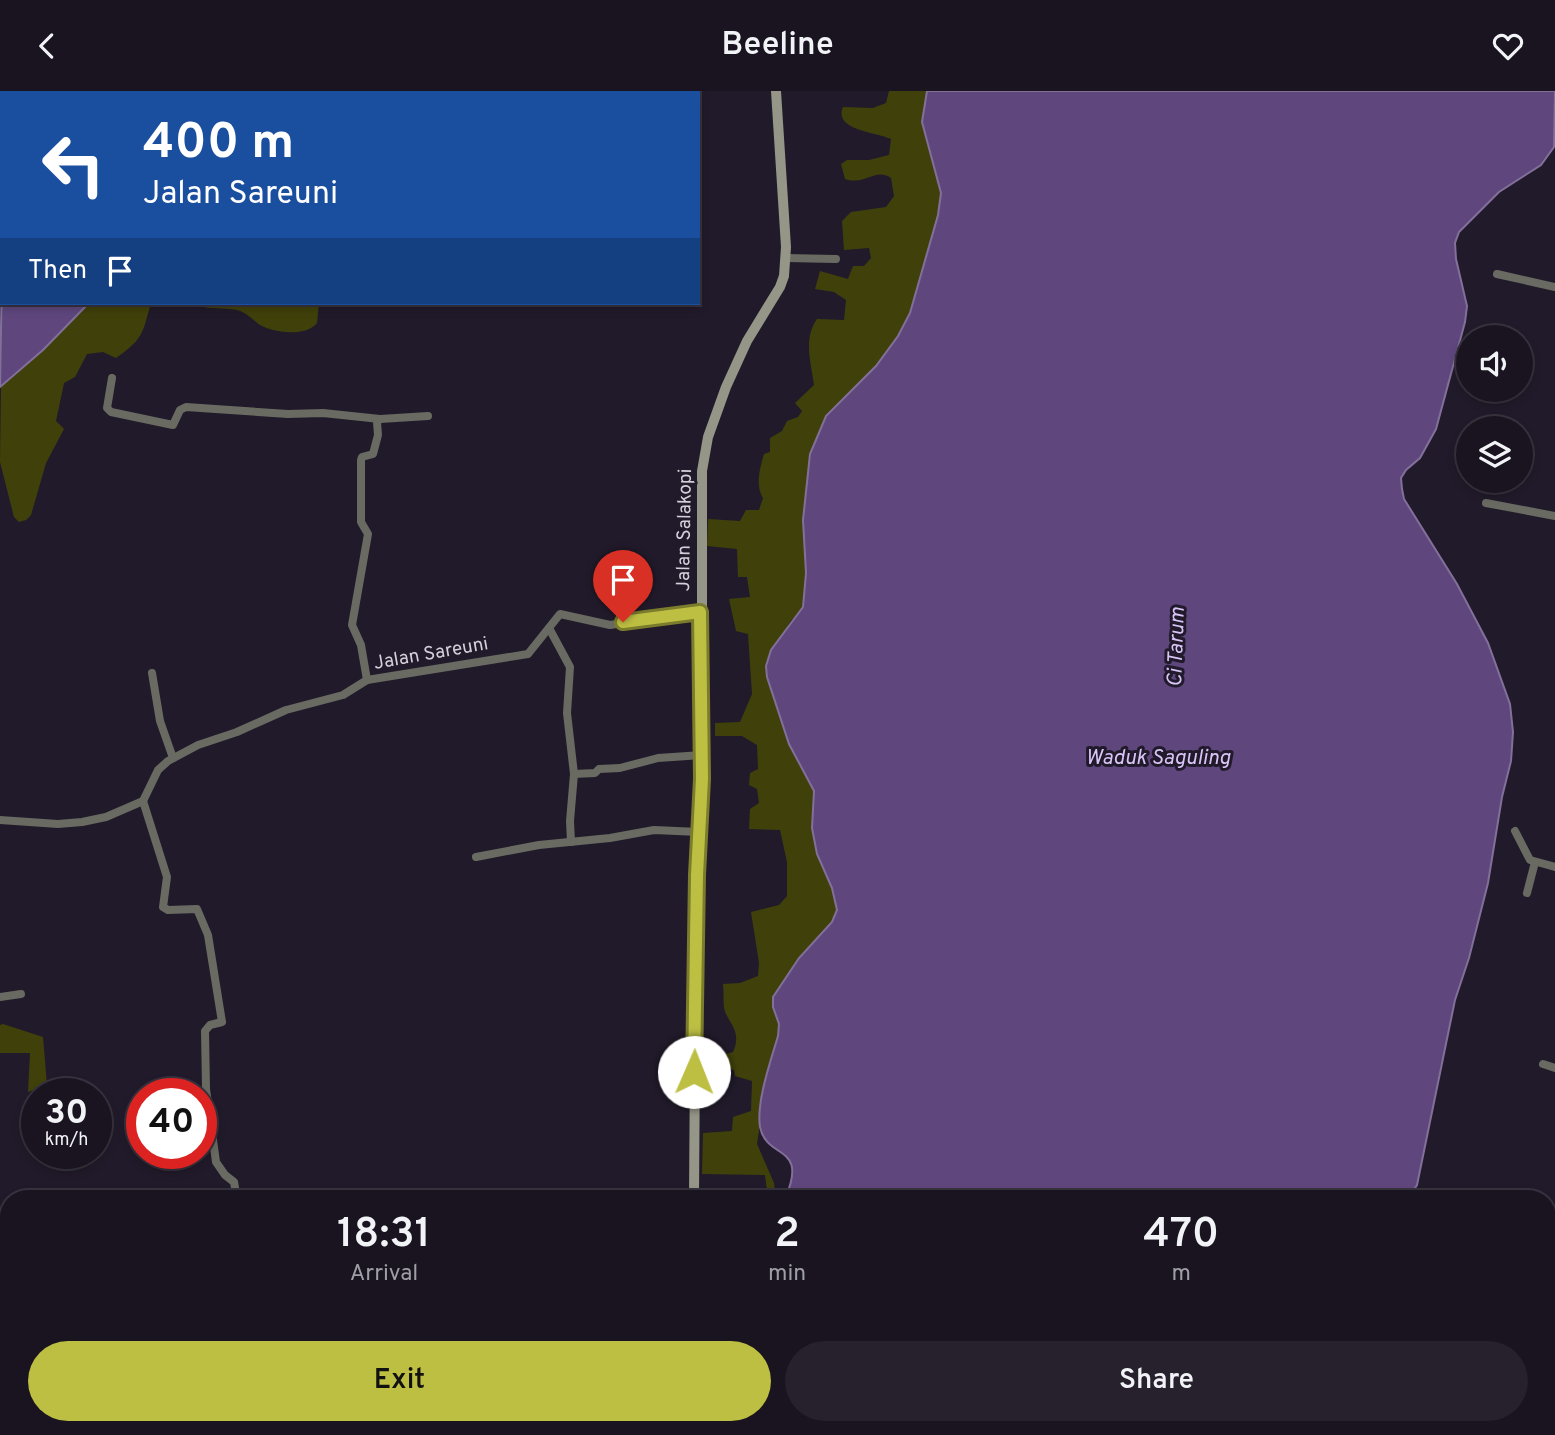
<!DOCTYPE html>
<style>
body{margin:0;font-family:Overpass,sans-serif;background:#26212d;color:#f1f3f6;height:100vh;display:flex;flex-direction:column;font-size:26px;white-space:nowrap}
*{box-sizing:border-box;margin:0}
p{font-size:23px;color:#9f9ea5}
.icon{flex:none;width:38px;height:38px;fill:none;stroke:currentColor;stroke-width:2;stroke-linecap:round;stroke-linejoin:round}
.map{position:relative;flex:1;overflow:hidden}
.sheet{position:absolute;left:0px;top:1099px;width:1556px;height:245px;display:flex;flex-direction:column;background:#191420;border-radius:28px 28px 0 0;box-shadow:0 4px 10px #0003,0 0 0 2px #37333e}
.sheet>*{flex:none}
.top-card{position:absolute;left:0px;top:0px;width:700px;height:214px;box-shadow:0 4px 10px #0003,0 0 0 2px #37333e;background:#1a4fa0;color:#fff;overflow:hidden}
.controls{position:absolute;left:1456px;top:234px;display:grid;gap:14px}
.controls a{display:grid;place-items:center;width:77px;height:77px;border-radius:50%;background:#191420;box-shadow:0 4px 10px #0003,0 0 0 2px #37333e;font-size:35px}
.speed{position:absolute;left:21px;top:987px;display:flex;gap:14px;font-size:35px;font-weight:700;text-align:center}
.speed>*{display:grid;place-content:center;width:91px;height:91px;border-radius:50%;background:#191420;box-shadow:0 4px 10px #0003,0 0 0 2px #37333e;line-height:1}
.speed small{font-size:18px;font-weight:400}
.speed .limit{border:10px solid #d22;background:#fff;color:#111}
.pin{position:absolute;display:grid;place-items:center;width:60px;height:60px;color:#fff;margin:-72px -30px;border-radius:50% 50% 50% 0;rotate:-45deg;box-shadow:0 0 7px #0007}
.pin .icon{rotate:45deg}
.me{position:absolute;width:77px;margin:-38px;rotate:1deg;stroke-linejoin:round;filter:drop-shadow(0 0 5px #0008)}
.turn{display:flex;align-items:center;gap:24px;height:147px;padding:0 28px;font-size:32px}
.turn .icon{width:91px;height:91px;stroke-width:2.5}
.turn b{display:block;font-size:49px;line-height:60px}
.then{display:flex;align-items:center;height:66px;padding:0 28px;background:#0003;gap:14px;font-size:26px}
.eta{display:flex;justify-content:space-evenly;align-items:center;height:119px;text-align:center}
.eta b{font-size:42px;font-weight:600;line-height:49px}
.primary-button{display:flex;gap:14px;margin-top:auto;padding:14px 28px}
.primary-button a{flex:1;height:80px;border-radius:42px;background:#bdbf43;color:#111;font-size:28px;font-weight:600;line-height:80px;text-align:center}
.primary-button a+a{background:#26212d;color:#f1f3f6}
header{display:flex;justify-content:space-between;align-items:center;height:91px;padding:0 28px;background:#191420;font-size:32px;font-weight:600}
.map>svg:first-child{display:block}
.green{fill:#40410a}
.water{fill:#5f477e;stroke:#82709a;stroke-width:2}
.lines{fill:none;stroke-linecap:round;stroke-linejoin:round}
.street{stroke:#696a61;stroke-width:8}
.secondary{stroke:#959687;stroke-width:10}
.route-casing{stroke:#7b7c2c;stroke-width:18}
.route{stroke:#bdbf43;stroke-width:12}
.labels{text-anchor:middle;dominant-baseline:central;stroke-width:6;stroke-linejoin:round;paint-order:stroke}
.street-label{font-size:19px;fill:#d4d0db;stroke:#211a2a}
.water-label{font-size:21px;font-style:italic;fill:#d8c4f7;stroke:#211a2a}
</style>
<header><svg class="icon" aria-label="back" viewBox="0 0 24 24"><path d="M15 5l-7 7 7 7"/></svg>Beeline<svg class="icon" aria-label="heart" viewBox="0 0 24 24"><path d="M12 20l-8-8c-3-5 5-10 8-4 3-6 11-1 8 4z"/></svg></header>
<div class="map">
<svg width="1555" height="1344" viewBox="0 0 1555 1344">
<rect width="100%" height="100%" fill="#211a2a"/>
<!-- green -->
<g class="green">
<path d="M889,0H927L922,31L941,102L938,124L910,222L898,245L876,275L826,325L810,363L803,429L806,482L803,517L790,531L766,575L767,586L789,653L814,700L812,722L817,763L832,797L837,819L832,831L799,867L773,906L779,934L778,945L767,984L757,1053L774,1092L776,1108H768L765,1084L702,1083L703,1042L732,1040L733,1026L751,1020L752,990L735,985L734,979L725,977L718,969L719,965L733,961C743,940 727,931 724,917C723,909 724,901 723,893L740,892L758,885L759,872L751,821L779,814L787,805V771L780,739L749,738L750,718L759,712L757,698L749,694L750,682L758,678L757,654L742,645H715V632L740,631L752,603L748,543L736,540L729,508L750,506L747,486H738L737,458L707,455L708,428L740,430L746,419H759L763,407C755,394 760,377 764,363L770,361V347L782,340L787,330L798,326L802,320L795,312L814,294C811,271 803,248 817,228L844,229L846,209L834,201L815,198L820,180L848,188L853,175H864L871,167L869,157L844,159L842,130L851,121L886,116L894,105L891,87C875,76 865,95 845,88L841,73L847,69H869L889,64L891,48C876,41 833,39 843,16L873,17L886,12Z"/>
<path d="M89,212H151C142,243 144,247 116,267L103,261L87,263L75,286L64,292L56,330L64,338L46,372L31,424L26,429L19,431L14,426L0,371L1,293L43,259Z"/>
<path d="M194,212H319L317,232C306,246 275,242 260,234C253,229 246,221 237,219C223,216 207,220 194,212Z"/>
<path d="M3,933L43,946L47,994L28,1001L30,962H0V934Z"/>
<path d="M743,1335H847L840,1344H744Z"/>
</g>
<!-- water -->
<g class="water">
<path d="M927,0H1555L1554,56L1541,74L1499,101L1459,141L1455,152L1456,168L1467,215L1465,231L1436,338L1420,367L1406,379L1401,387L1402,398L1404,408L1457,493L1488,552L1510,613L1513,641L1511,670L1502,706L1488,792L1469,867L1455,909L1417,1094L1408,1108H785C809,1052 767,1070 760,1036C756,1011 771,969 778,945L779,933L773,916V906L799,867L832,831L837,819L832,797L817,763L812,737L814,700L789,653L767,586L766,575L771,559L803,516L806,482L803,429L810,363L826,325L876,275L898,245L910,222L938,124L941,102L922,31Z"/>
<path d="M2,179V212H89L43,259L0,296Z"/>
<path d="M1547,1254L1555,1255V1322L1547,1326Z"/>
<path d="M858,1335H1527L1513,1344H856Z"/>
</g>
<g class="lines">
<!-- street -->
<g class="street">
<path d="M786,167L836,168"/>
<path d="M1497,183L1555,196"/>
<path d="M112,287L107,317L111,321L173,334L180,319L186,316L288,323L323,322L380,328"/>
<path d="M1486,412L1555,425"/>
<path d="M549,537L570,576L567,622L574,683L570,730L571,751"/>
<path d="M152,582L160,630L173,667"/>
<path d="M367,589L361,554L352,534L368,443L361,431V369L362,366L373,363L378,344L377,331L380,328L428,325"/>
<path d="M574,683L595,682L599,678L620,677L658,667L702,664"/>
<path d="M143,710L158,679L168,670L198,654L237,641L286,619L343,604L367,589L528,563L560,523L610,534L700,521"/>
<path d="M143,710L167,786L163,816L168,819L197,818L208,844L222,931L210,934L205,940L206,998L216,1071L225,1084L234,1091L237,1108"/>
<path d="M0,729L58,733L82,731L106,726L143,710"/>
<path d="M1515,740L1530,769L1555,776"/>
<path d="M476,766L539,754L610,747L654,739L699,741"/>
<path d="M1527,802L1535,771"/>
<path d="M0,906L21,903"/>
<path d="M1543,973L1555,977"/>
<path d="M1547,1244L1555,1245"/>
<path d="M293,1335L295,1344"/>
</g>
<!-- secondary -->
<g class="secondary">
<path d="M694,1108L696,820L702,688V380L708,346L726,296L747,250L780,196L784,185L786,156L776,0"/>
<path d="M683,1344V1335"/>
</g>
</g>
<g class="lines">
<!-- route casing -->
<g class="route-casing">
<path id="route" d="M623,531L700,521L702,688L697,784L694,981"/>
</g>
<!-- route -->
<use href="#route" class="route"/>
</g>
<g class="labels">
<!-- street labels -->
<g class="street-label">
<text transform="translate(685 439) rotate(-89)">Jalan Salakopi</text>
<text transform="translate(431 563) rotate(-10)">Jalan Sareuni</text>
</g>
<!-- water labels -->
<g class="water-label">
<text transform="translate(1177 556) rotate(-88)">Ci Tarum</text>
<text x="1158" y="667">Waduk Saguling</text>
</g>
</g>
</svg>
<div class="controls">
<a><svg class="icon" aria-label="sound" viewBox="0 0 24 24"><path d="M4 9h4l5-4v14l-5-4H4zM17 9q2 3 0 6"/></svg></a>
<a><svg class="icon" aria-label="layers" viewBox="0 0 24 24"><path d="M12 4l9 5-9 5-9-5zM3 14l9 5 9-5"/></svg></a>
</div>
<div class="speed"><div>30<small>km/h</small></div><div class="limit">40</div></div>
<div class="pin" style="left:623px;top:531px;background:#d93025"><svg class="icon" aria-label="arrive" viewBox="0 0 24 24"><path d="M6 21V4h12l-3 4 3 4H6"/></svg></div>
<svg class="me" style="left:694px;top:981px" viewBox="-20 -20 40 40"><circle r="19" fill="#fff"/><path d="M0-13L10 11 0 6-10 11z" fill="#bdbf43"/></svg>
<div class="top-card">
<div class="turn"><svg class="icon" aria-label="left" viewBox="0 0 24 24"><path d="M17 20v-9H6M10 6l-5 5 5 5"/></svg><div><b>400 m</b>Jalan Sareuni</div></div>
<div class="then">Then<svg class="icon" aria-label="arrive" viewBox="0 0 24 24"><path d="M6 21V4h12l-3 4 3 4H6"/></svg></div>
</div>
<section class="sheet">
<div class="eta">
<div><b>18:31</b><p>Arrival</p></div>
<div><b>2</b><p>min</p></div>
<div><b>470</b><p>m</p></div>
</div>
<div class="primary-button"><a>Exit</a><a>Share</a></div>
</section>
</div>
